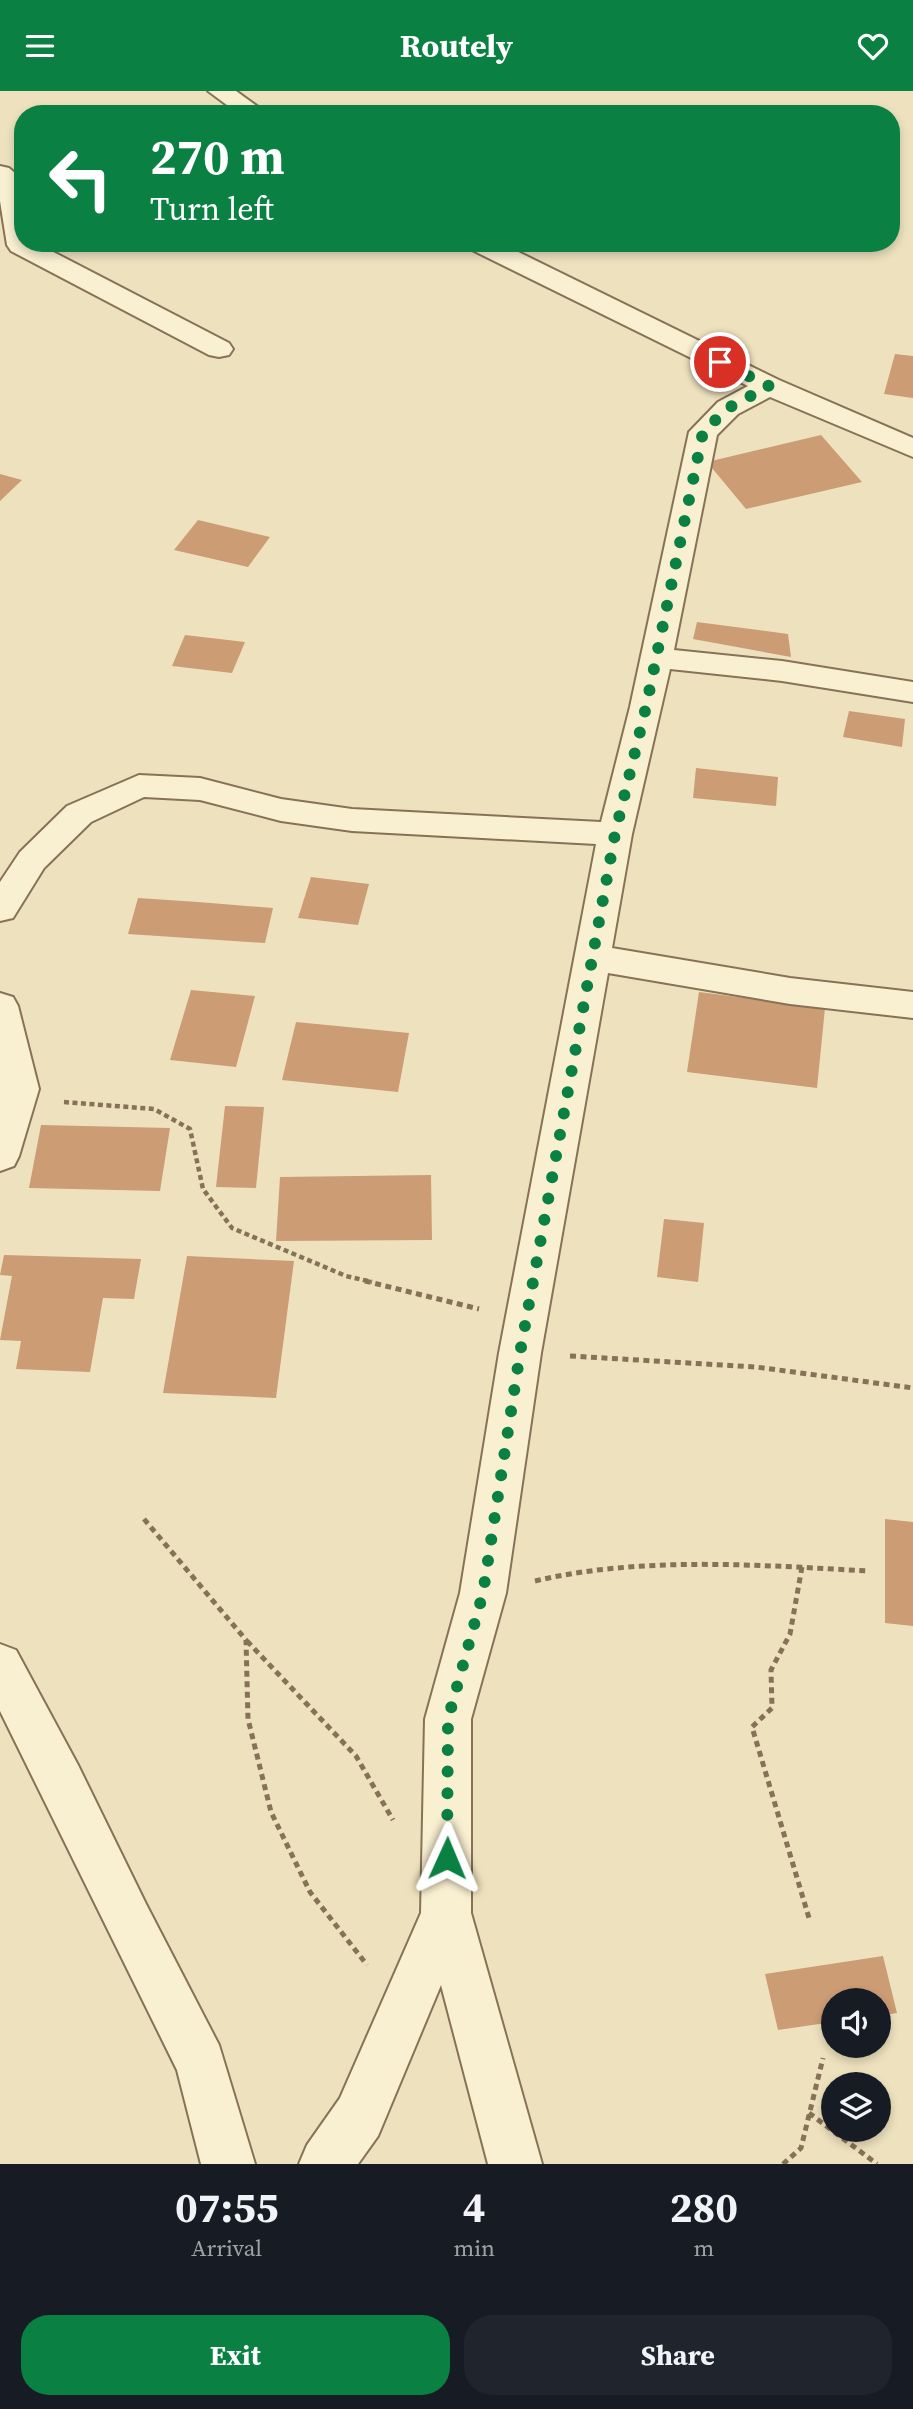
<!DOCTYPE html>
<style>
body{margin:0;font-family:"Source Serif 4",serif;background:#20242c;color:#f1f3f6;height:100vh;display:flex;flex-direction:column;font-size:26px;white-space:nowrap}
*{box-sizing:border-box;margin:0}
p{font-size:23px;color:#9ea1a6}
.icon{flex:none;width:38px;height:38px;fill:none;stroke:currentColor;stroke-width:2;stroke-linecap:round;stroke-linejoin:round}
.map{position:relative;height:2073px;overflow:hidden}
.drawer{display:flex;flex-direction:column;background:#171b24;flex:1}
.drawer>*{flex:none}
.top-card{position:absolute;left:14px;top:14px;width:886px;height:147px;border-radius:28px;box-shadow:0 4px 10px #0003;background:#0b8043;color:#fff;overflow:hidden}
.tools{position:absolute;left:821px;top:1897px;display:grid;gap:14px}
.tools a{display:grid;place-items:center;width:70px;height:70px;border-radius:50%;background:#171b24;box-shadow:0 4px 10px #0003;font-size:35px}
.pin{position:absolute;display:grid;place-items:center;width:60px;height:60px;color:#fff;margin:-30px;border:4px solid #fff;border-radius:50%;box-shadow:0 2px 7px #0007}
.me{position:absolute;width:77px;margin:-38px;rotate:1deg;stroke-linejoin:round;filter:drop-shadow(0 0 5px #0008)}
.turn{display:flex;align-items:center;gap:24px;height:147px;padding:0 21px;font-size:32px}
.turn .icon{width:91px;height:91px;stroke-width:2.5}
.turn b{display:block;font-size:49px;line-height:60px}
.eta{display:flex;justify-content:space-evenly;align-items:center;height:119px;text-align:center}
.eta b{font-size:42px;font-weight:700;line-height:49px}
.cta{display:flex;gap:14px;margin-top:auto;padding:14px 21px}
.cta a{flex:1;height:80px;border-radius:28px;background:#0b8043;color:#fff;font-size:28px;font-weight:700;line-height:80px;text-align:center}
.cta a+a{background:#20242c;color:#f1f3f6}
header{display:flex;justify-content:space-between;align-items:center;height:91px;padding:0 21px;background:#0b8043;color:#fff;font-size:32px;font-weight:700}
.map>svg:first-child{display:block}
.building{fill:#cc9c74}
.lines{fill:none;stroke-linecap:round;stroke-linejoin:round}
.minor-casing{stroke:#867257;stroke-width:4}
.path-far1{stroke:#867257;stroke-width:4.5;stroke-dasharray:5 3.5;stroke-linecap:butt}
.path{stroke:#867257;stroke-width:5;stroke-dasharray:6 4.5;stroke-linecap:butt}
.minor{fill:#f9efd1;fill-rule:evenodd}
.route{stroke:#0b8043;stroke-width:12;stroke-dasharray:0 21.6}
</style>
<header><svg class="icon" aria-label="menu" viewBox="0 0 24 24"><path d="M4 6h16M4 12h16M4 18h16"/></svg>Routely<svg class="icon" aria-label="heart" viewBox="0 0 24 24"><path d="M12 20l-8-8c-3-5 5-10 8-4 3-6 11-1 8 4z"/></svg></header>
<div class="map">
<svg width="913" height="2073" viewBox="0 0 913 2073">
<rect width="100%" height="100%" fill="#eee2be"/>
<!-- building -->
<g class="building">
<path d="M895,263L913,265V307L884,303Z"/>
<path d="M821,344L862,391L746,418L707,371Z"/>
<path d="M0,383L22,389L0,410Z"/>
<path d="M198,429L270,446L248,476L174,459Z"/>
<path d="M697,531L788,543L791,566L693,548Z"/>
<path d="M185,544L245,551L232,582L172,575Z"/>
<path d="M849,620L905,628L902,656L843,646Z"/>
<path d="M696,677L778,686L776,715L693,707Z"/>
<path d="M311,786L369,793L358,834L298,827Z"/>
<path d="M138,807L198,811L273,817L265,852L128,843Z"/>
<path d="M191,899L255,905L236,976L170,969Z"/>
<path d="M699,901L825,917L817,997L687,981Z"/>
<path d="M296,931L409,942L398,1001L282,989Z"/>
<path d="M225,1015L264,1016L256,1097L216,1096Z"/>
<path d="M41,1034L170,1037L160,1100L29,1097Z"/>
<path d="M431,1084L432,1149L276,1150L280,1086Z"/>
<path d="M664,1128L704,1132L698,1191L657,1186Z"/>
<path d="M4,1164L141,1168L134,1208L103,1207L90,1281L16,1278L21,1250L0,1249L12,1185L0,1184Z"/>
<path d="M187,1165L294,1170L276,1307L163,1302Z"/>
<path d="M885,1428L913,1431V1535L885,1532Z"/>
<path d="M883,1865L897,1922L878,1925V1909H833V1931L778,1939L765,1883Z"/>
</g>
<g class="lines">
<!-- minor casing -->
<g class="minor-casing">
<g id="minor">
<path d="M208,0H236L268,23H239Z"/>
<path d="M0,75L9,77L22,88L23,152H36L229,252L233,258L229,264L219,266L209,264L11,160L7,154L0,110Z"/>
<path d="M466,152H500L779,289L913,347V366L770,306L738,323L717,344L674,559L782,570L913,591V611L782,590L670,578L632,743L612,857L790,887L913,901V927L790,913L608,882L541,1262L506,1502L471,1628V1822L542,2073H488L441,1894L378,2045L358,2073H299L307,2054L340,2007L421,1822L425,1628L460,1502L499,1262L596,753L352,740L281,730L200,709L144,706L91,731L44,777L13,827L0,830V791L20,761L67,715L139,684L200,687L281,708L352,718L601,731L630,616L689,341L718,311L748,295L470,158Z"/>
<path d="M0,902L13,906L18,915L39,998L19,1065L14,1075L0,1080Z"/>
<path d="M0,1553L16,1559L78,1674L146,1813L219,1954L255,2073H201L177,1979L0,1620Z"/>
</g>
</g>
<!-- path-far1 -->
<path class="path-far1" d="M64,1011L154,1018L190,1038L203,1098L232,1137L346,1185L372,1191"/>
<!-- path -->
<g class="path">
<path d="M365,1190L479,1218"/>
<path d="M570,1265L756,1276L913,1297"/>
<path d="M144,1428L246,1549L248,1628L271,1721L310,1801L367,1874"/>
<path d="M802,1476L790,1543L771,1579L772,1617L752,1636L809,1827"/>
<path d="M535,1490C640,1465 760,1474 868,1480"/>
<path d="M247,1550L356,1665L393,1729"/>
<path d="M809,2022L877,2073"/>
<path d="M783,2073L801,2057L823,1967"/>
</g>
<!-- minor -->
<use href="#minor" class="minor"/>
</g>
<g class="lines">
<!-- route -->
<path class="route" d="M447,1767L448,1628L483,1502L520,1262L615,743L646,616L703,341L728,317L769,295L720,271"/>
</g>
</svg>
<div class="tools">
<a><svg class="icon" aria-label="sound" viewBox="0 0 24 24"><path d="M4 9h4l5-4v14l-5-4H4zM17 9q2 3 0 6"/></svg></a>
<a><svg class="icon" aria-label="layers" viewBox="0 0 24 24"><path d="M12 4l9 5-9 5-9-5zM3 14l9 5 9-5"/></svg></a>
</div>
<div class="pin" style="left:720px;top:271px;background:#d93025"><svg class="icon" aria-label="arrive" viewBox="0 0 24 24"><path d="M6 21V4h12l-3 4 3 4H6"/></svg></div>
<svg class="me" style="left:447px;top:1767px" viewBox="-20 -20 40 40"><path d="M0-17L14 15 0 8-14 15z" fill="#0b8043" stroke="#fff" stroke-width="4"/></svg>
<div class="top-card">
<div class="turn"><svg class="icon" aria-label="left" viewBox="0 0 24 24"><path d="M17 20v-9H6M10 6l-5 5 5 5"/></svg><div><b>270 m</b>Turn left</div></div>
</div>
</div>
<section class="drawer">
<div class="eta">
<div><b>07:55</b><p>Arrival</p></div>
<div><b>4</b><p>min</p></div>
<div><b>280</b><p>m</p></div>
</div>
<div class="cta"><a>Exit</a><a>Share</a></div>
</section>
